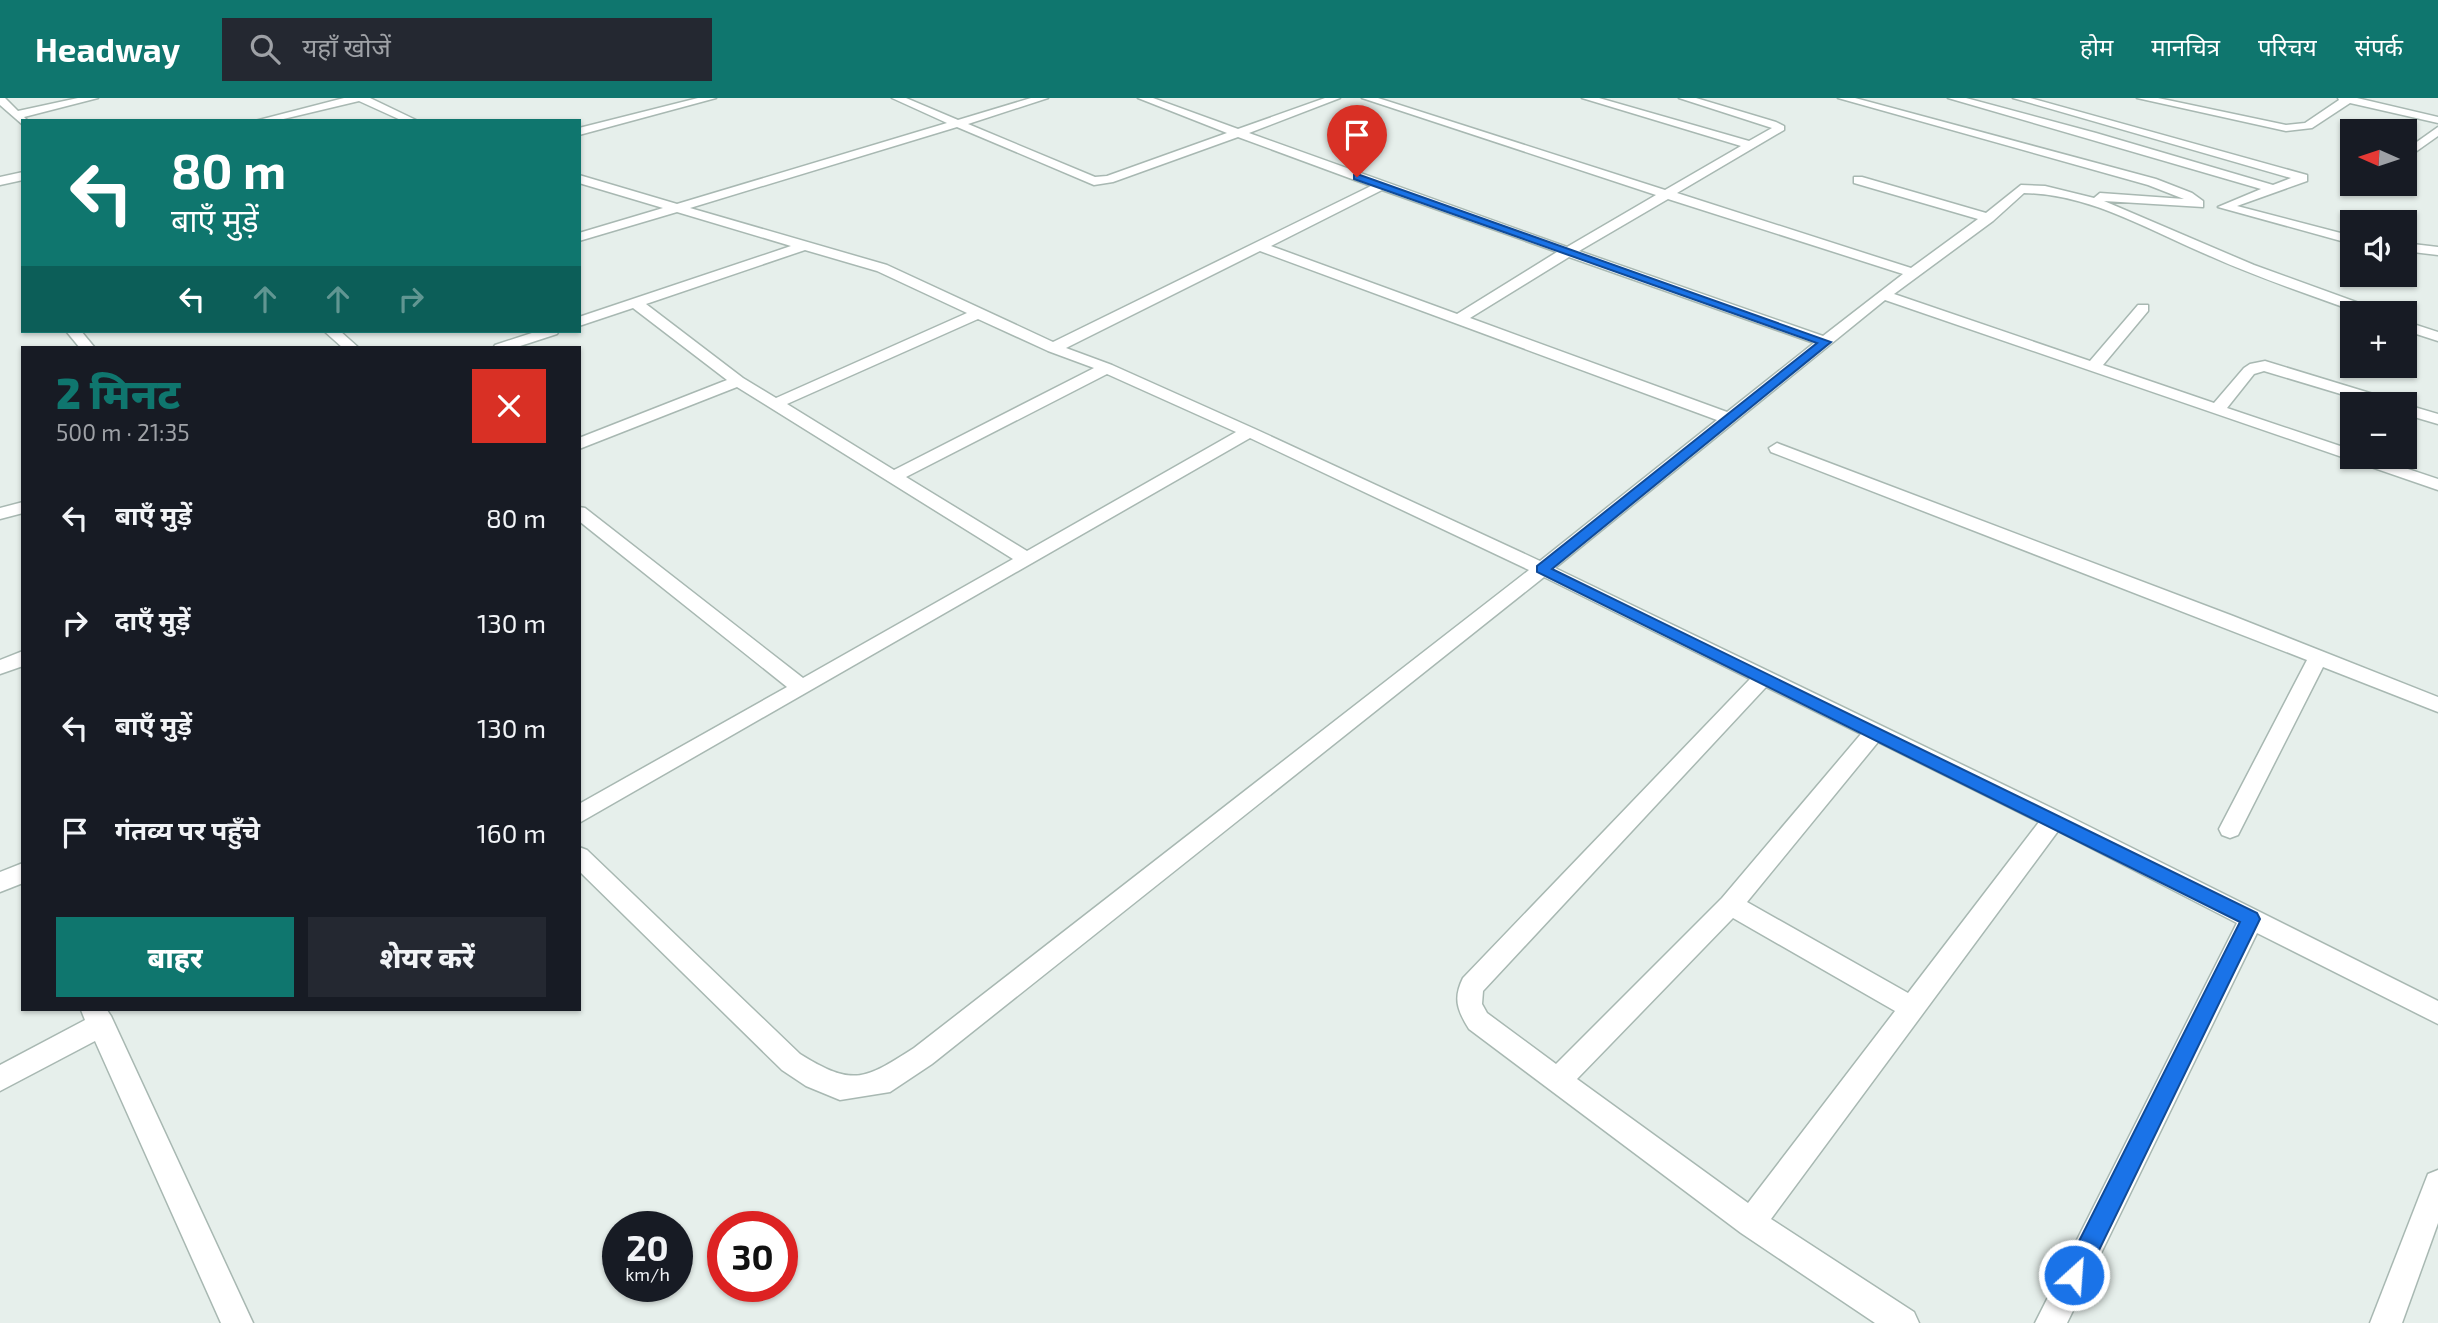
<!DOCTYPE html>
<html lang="hi">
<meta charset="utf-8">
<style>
body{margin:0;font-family:"Exo 2","Noto Sans Devanagari",sans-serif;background:#242831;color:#f1f3f6;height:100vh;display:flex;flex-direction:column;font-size:26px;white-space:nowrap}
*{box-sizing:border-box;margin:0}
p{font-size:23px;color:#9ea1a6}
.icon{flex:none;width:38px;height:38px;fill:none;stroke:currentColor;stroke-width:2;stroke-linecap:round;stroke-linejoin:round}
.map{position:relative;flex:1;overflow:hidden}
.details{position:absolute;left:21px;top:248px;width:560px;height:665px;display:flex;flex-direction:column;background:#171b24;border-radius:0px;box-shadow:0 2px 5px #0004}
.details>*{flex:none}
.guide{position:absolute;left:21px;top:21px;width:560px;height:214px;border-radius:0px;box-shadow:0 2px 5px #0004;background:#0f766e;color:#fff;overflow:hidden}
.needle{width:46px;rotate:273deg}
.tools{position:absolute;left:2340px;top:21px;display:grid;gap:14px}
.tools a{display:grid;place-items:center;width:77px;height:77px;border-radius:0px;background:#171b24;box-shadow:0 2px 5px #0004;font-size:35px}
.speed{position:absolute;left:602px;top:1113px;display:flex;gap:14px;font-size:35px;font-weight:700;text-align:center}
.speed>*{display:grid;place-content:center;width:91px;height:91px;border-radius:50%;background:#171b24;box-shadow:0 2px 5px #0004;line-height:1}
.speed small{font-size:18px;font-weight:400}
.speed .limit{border:10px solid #d22;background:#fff;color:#111}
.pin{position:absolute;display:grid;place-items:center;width:60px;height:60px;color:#fff;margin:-72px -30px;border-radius:50% 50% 50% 0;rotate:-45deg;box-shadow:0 0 7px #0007}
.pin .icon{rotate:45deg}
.me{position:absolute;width:77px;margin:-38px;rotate:26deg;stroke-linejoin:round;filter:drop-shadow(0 0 5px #0008)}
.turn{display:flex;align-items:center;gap:24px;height:147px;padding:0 35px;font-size:32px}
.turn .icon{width:91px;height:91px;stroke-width:2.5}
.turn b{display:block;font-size:49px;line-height:60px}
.lanes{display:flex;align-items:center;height:66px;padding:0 35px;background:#0003;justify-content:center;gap:35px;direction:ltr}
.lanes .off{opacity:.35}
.round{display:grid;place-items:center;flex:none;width:74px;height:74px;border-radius:0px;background:#242831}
.head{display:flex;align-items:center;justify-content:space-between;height:119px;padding:0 35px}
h1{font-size:42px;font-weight:800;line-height:52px;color:#0f766e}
.button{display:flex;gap:14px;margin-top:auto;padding:14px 35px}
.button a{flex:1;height:80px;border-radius:0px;background:#0f766e;color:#fff;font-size:28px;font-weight:800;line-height:80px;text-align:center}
.button a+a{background:#242831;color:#f1f3f6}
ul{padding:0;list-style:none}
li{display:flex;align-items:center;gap:21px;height:105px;padding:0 35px}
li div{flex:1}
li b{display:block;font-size:26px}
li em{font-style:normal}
header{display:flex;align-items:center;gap:42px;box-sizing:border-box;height:98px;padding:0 35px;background:#0f766e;color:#fff}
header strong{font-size:33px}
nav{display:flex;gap:38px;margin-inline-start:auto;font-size:24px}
.search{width:490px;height:63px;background:#242831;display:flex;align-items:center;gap:18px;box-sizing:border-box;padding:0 24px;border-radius:0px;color:#9ea1a6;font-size:26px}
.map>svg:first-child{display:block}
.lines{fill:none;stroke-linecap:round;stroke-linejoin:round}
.minor-casing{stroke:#a8b8b2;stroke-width:3}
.minor{fill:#fff;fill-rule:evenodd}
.route{fill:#1a73e8;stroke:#114b97;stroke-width:2}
</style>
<header>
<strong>Headway</strong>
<div class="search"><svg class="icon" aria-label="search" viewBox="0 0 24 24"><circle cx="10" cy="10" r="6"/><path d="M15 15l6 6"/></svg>यहाँ खोजें</div>
<nav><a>होम</a><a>मानचित्र</a><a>परिचय</a><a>संपर्क</a></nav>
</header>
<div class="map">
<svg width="2438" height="1225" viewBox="0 0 2438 1225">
<rect width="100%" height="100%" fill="#e6efeb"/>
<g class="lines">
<!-- minor casing -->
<g class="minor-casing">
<g id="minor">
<path d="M0,0H5L18,13L78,0H98L24,19L28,23H23V27L0,7Z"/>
<path d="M344,0H370L418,23H403L359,3L275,23H255Z"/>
<path d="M698,0H716L579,37V30Z"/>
<path d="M892,0H906L958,22L1031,0H1048L968,26L1095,79L1107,78L1227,35L1138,0H1153L1238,31L1325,0H1340L1249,35L1567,149L1656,97L1362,0H1378L1665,92L1741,48L1582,0H1599L1749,43L1772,30L1679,0H1696L1776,24L1784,28V32L1677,95L1911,170L1978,121L1854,85V79H1862L1986,115L2021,87L2045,88L2094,100L2100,95L2184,101L2148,87L1838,0H1855L2156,81L2192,95L2203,103V109L2104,103L2254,167L2378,212L2380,215H2360C2310,197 2259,180 2210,158C2150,133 2091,96 2024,95L1993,123L1894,196L2090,263L2138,207H2148V213L2103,267L2214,305L2244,270L2250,266L2265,263L2396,303L2398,306H2374L2264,273L2254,276L2227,310L2352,352V359H2372L2438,381V392L1885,202L1555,470L2062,715L2438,903V926L2257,835L2067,1225H2035L2237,825L2058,733L1771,1121L1914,1214L1919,1225H1875L1741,1135L1469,931C1457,912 1453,900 1463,880L1750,581L1544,479L932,966L890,994L840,1002L806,988L782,972L579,773V749L587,752L800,956C853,989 864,982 914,950L1529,472L1250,340L579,725V706L787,589L579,423V409L585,410L803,580L1013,461L737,289L579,351V340L727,282L633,210L579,228V219L791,148L677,114L579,143V135L663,110L579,85V77L677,106L947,25ZM957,29L1094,87L1113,84L1238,39L1371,88L1053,244L887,167L690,110ZM1382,92L1557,154L1457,216L1271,148ZM1668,101L1903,176L1823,238L1579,153ZM805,152L877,173L967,215L776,300L743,280L646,206ZM1260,153L1717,322L1540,463L1255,331L1112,267L1066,250ZM1569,159L1814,245L1727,314L1470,220ZM978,221L1048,253L1094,270L894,372L787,306ZM1107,276L1236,334L1027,453L906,379ZM1766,589L1861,636L1722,800L1556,966L1487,915L1482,906L1483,893ZM1878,644L2039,724L1908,895L1747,804ZM1733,820L1895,913L1748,1105L1577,981Z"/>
<path d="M1948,0H1966L2096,35L2273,87L2291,80L2013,0H2030L2307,77V83L2237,108L2352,138V146L2218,109L2261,91Z"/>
<path d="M2137,0H2158L2286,27L2305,25L2339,2L2338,0H2357L2438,19V25L2350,5L2312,30L2286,33Z"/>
<path d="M2438,29V38L2404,62V53Z"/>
<path d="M23,74V82L0,87V79Z"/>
<path d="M2404,145L2438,149V157L2404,153Z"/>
<path d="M2404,223L2438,234V243L2404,232Z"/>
<path d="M66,233H81L95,250H80Z"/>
<path d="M324,233H340L359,250H343Z"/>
<path d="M538,233H559L557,236L514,250H493L495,247Z"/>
<path d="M2404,306L2438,316V326L2404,316Z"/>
<path d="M1777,345L2233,518L2438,599V614L2323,569L2238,737L2230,740L2222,737L2219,731L2307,562L1771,354L1769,350Z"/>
<path d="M23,404V415L0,421V410Z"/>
<path d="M23,553V568L0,576V562Z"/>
<path d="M23,765V785L0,794V774Z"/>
<path d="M81,912H107L111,918L253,1225H221L95,943L0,993V967L85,922Z"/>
<path d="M2438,1072V1125L2402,1225H2370L2428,1076Z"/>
</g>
</g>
<!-- minor -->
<use href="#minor" class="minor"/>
</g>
<!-- route -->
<path class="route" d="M1354,77H1360L1831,244L1552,471L2257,815L2260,821L2083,1185L2074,1189L2066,1185L2063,1177L2066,1169L2240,824L1537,474V468L1817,245L1354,81Z"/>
</svg>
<div class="tools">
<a><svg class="needle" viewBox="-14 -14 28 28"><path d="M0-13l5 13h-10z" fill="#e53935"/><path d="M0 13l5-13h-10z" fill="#9ea1a6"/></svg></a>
<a><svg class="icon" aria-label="sound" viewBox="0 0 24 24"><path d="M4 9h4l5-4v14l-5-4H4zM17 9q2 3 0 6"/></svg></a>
<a>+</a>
<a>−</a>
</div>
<div class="speed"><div>20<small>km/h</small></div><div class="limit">30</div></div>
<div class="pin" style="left:1357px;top:79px;background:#d93025"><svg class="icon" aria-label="arrive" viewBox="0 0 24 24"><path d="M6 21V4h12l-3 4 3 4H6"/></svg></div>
<svg class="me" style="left:2074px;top:1177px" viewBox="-20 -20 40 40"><circle r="17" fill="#1a73e8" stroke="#fff" stroke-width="3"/><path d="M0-11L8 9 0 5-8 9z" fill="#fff"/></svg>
<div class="guide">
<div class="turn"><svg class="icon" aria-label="left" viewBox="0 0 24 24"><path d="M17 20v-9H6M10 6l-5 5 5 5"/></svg><div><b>80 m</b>बाएँ मुड़ें</div></div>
<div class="lanes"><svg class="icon" aria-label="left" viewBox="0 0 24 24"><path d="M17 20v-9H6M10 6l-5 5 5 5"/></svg><svg class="icon off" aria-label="ahead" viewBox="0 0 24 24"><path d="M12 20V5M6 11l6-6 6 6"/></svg><svg class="icon off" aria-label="ahead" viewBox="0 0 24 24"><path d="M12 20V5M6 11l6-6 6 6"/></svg><svg class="icon off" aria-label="right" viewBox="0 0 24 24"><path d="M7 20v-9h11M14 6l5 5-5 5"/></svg></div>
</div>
<section class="details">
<div class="head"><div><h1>2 मिनट</h1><p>500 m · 21:35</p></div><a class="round" style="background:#d93025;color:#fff"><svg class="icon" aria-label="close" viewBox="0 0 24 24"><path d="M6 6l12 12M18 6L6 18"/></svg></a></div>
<ul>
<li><svg class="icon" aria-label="left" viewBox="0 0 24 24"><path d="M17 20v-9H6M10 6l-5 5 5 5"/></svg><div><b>बाएँ मुड़ें</b></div><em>80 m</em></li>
<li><svg class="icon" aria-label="right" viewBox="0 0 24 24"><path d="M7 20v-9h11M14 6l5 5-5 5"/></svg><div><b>दाएँ मुड़ें</b></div><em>130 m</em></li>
<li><svg class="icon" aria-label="left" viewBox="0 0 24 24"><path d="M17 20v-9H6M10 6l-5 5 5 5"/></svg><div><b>बाएँ मुड़ें</b></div><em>130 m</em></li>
<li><svg class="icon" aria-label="arrive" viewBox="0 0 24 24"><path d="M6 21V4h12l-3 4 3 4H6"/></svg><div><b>गंतव्य पर पहुँचे</b></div><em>160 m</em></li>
</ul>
<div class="button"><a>बाहर</a><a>शेयर करें</a></div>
</section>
</div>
